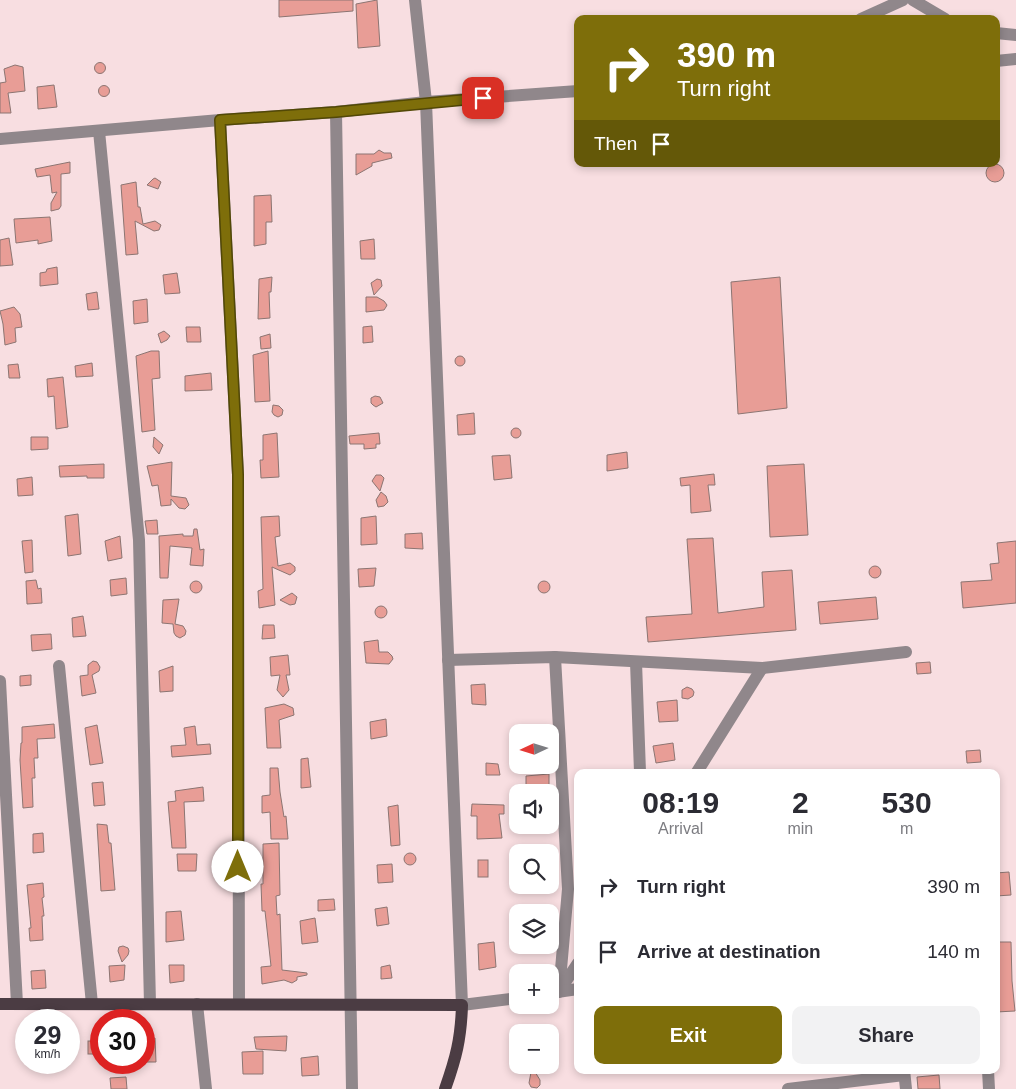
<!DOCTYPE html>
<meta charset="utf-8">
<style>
body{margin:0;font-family:Arial,sans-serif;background:#f2f2f3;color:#2b2b33;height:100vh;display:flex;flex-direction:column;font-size:19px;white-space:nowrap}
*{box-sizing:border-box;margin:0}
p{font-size:16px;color:#7c7c81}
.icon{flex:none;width:28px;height:28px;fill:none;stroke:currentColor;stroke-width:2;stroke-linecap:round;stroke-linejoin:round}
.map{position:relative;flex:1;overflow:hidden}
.details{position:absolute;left:574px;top:769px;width:426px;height:305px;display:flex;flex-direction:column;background:#fff;border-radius:10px;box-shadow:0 2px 8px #0003}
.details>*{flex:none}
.top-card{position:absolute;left:574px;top:15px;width:426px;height:152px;border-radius:10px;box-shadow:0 2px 8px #0003;background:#7e6e0a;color:#fff;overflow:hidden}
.needle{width:32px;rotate:266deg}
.tools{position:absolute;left:509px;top:724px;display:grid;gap:10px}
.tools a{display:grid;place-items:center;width:50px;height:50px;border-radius:10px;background:#fff;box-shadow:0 2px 8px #0003;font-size:25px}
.speed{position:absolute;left:15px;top:1009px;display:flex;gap:10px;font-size:25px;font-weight:700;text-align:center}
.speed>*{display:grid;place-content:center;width:65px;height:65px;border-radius:50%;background:#fff;box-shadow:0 2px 8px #0003;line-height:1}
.speed small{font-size:12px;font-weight:400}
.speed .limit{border:8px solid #d22;background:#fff;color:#111}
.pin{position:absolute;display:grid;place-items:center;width:42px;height:42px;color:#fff;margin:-21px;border-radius:10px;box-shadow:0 2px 8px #0006}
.me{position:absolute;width:55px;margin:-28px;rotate:0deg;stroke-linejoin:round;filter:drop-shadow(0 0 4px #0008)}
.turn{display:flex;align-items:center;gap:18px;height:105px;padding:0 20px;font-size:22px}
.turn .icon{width:65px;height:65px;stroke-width:2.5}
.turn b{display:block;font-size:35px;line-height:42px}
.then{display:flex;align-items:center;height:48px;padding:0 20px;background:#0003;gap:10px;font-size:19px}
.eta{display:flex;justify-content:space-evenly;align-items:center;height:85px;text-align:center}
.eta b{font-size:30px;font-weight:700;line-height:35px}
.cta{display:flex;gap:10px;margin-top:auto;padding:10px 20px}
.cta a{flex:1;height:58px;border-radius:10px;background:#7e6e0a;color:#fff;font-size:20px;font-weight:700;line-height:58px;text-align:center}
.cta a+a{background:#f2f2f3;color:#2b2b33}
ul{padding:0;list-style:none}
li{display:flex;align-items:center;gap:15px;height:65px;padding:0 20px}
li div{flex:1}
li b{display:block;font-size:19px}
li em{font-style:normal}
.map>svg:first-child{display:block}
.building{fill:#e89d96;stroke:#8c7572}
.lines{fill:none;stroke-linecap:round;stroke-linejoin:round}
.minor{stroke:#90878b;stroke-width:12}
.major{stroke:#4b3c43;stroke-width:12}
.route-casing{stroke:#524806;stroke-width:12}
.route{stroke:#7e6e0a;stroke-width:9}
</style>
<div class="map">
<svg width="1016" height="1089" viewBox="0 0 1016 1089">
<rect width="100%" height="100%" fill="#f8dee1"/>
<!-- building -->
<g class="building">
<path d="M279,0H353V11L279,17Z"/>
<path d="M377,0L380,46L358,48L356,4Z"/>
<circle cx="100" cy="68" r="5.5"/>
<path d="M15,65L23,67L25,91L8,93L11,113H0V83L6,82L4,69Z"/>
<path d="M54,85L57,107L38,109L37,87Z"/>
<circle cx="104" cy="91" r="5.5"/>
<path d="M379,150L384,153H391L392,158L372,163V166L356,175V154H374Z"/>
<path d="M70,162V173L61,174V206L59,209L51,211V203L57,192L52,193L50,175L37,177L35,169Z"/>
<circle cx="995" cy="173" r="9"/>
<path d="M155,178L161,182L158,189L147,185L153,179Z"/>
<path d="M136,182L138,207H140L143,224L155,221L161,225L159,230L154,231L135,221L138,254L126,255L121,185Z"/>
<path d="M271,195L272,222H266V244L254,246V196Z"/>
<path d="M50,217L52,241L38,244V240L16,243L14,219Z"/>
<path d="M9,238L13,265L0,266V240Z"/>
<path d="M374,239L375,259H361L360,241Z"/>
<path d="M57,267L58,284L40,286V273L46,272L47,269Z"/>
<path d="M177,273L180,293L165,294L163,275Z"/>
<path d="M272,277L271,292H269L270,318L258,319L259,279Z"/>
<path d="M780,277L787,408L738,414L731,282Z"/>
<path d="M377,279L381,280L382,286L374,295L371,283Z"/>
<path d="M97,292L99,309L88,310L86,294Z"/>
<path d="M366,297H377L384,301L387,305L386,307L384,310L366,312Z"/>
<path d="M147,299L148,322L134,324L133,301Z"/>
<path d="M14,307L20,314L22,327L15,328L16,342L5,345L3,324L0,311Z"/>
<path d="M372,326L373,342L363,343V327Z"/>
<path d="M186,327H200L201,342H187Z"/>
<path d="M164,331L170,336L167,340L161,343L158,334Z"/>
<path d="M270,334L271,348L261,349L260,337Z"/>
<path d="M151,351H159L160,378L152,379L155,430L142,432L136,356Z"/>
<path d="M268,351L270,401L255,402L253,355Z"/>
<circle cx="460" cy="361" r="5"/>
<path d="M92,363L93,376L76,377L75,366Z"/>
<path d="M18,364L20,378H9L8,365Z"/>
<path d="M211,373L212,390L185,391V376Z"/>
<path d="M63,377L68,427L56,429L54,396L48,397L47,379Z"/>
<path d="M375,396L380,397L383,403L376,407L373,405L371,403V398Z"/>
<path d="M273,405L279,406L283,410L282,415L278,417L274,415L272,412Z"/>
<path d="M474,413L475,434L458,435L457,415Z"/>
<circle cx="516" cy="433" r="5"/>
<path d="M277,433L279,477L261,478L260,460H263V435Z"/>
<path d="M379,433L380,444H376V448L364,449V444H350L349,436Z"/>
<path d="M31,437H48V449L31,450Z"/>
<path d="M154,437L163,445L159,454L153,447Z"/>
<path d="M627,452L628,468L607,471V455Z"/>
<path d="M510,455L512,478L494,480L492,456Z"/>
<path d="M172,462L171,496L186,498L189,505L185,509L179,508L171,499V505L161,506L158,485L152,486L147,466Z"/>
<path d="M104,464V478H87V476L60,477L59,466Z"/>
<path d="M804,464L808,535L770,537L767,466Z"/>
<path d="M714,474L715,485H708L711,511L691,513L690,485L681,486L680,478Z"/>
<path d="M376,475H381L384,478L380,491L372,481Z"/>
<path d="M32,477L33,495L18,496L17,479Z"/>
<path d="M381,492L386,496L388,502L384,506L378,507L376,500Z"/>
<path d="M78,514L81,554L68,556L65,516Z"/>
<path d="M279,516L280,536L275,537L278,566L290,563L295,567V571L290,575L272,567L275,605L259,608L258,591L263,589L261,517Z"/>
<path d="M376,516L377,544L361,545V518Z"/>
<path d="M157,520L158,534H147L145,521Z"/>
<path d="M194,529H197L200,550L204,549L203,566L190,565L192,548L170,546L168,578H160L159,536L183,534V536H193Z"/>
<path d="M422,533L423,549L405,548V534Z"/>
<path d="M120,536L122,558L108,561L105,541Z"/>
<path d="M713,538L718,613L764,607L762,572L792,570L796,630L648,642L646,617L692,614L687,539Z"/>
<path d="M32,540L33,572L25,573L22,541Z"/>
<path d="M1016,541V603L963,608L961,582L992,580L990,564L999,563L997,543Z"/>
<circle cx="875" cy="572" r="6"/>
<path d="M376,568L374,586L359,587L358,569Z"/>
<path d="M126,578L127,594L111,596L110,580Z"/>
<path d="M36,580L38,589L41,588L42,603L27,604L26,581Z"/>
<circle cx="196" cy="587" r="6"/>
<circle cx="544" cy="587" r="6"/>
<path d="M292,593L297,597L295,604L290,605L280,600Z"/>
<path d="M876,597L878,619L820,624L818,602Z"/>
<path d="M179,599L175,624L183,626L186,631L185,635L180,638L176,636L174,633L173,624L162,623L163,600Z"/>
<circle cx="381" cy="612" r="6"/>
<path d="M83,616L86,636L73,637L72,618Z"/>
<path d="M263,625H274L275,638L262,639Z"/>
<path d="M51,634L52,649L32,651L31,635Z"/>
<path d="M378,640L379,652H388L392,656L393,659L389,664L366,663L364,642Z"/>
<path d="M288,655L290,675H286L289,690L283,697L277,690L280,675L271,676L270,657Z"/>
<path d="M93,661L97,662L100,667L99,671L92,675L96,693L82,696L80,676L88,675V665Z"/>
<path d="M930,662L931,673L917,674L916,663Z"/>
<path d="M173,666V691L160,692L159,671Z"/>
<path d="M31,675V685L20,686V676Z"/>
<path d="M485,684L486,705L472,704L471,685Z"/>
<path d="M687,687L692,689L694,692L693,696L688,699L682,698V690Z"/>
<path d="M677,700L678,721L659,722L657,702Z"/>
<path d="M284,704L293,708L294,715L279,720L281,748H267L265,708Z"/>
<path d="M386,719L387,736L371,739L370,722Z"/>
<path d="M54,724L55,738L37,739L38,758H34L35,778H32L33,807L23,808L20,760L21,743H22V727Z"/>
<path d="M97,725L103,763L90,765L85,728Z"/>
<path d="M195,726L197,745L210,744L211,754L172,757L171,746L186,745L184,728Z"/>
<path d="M673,743L675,760L656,763L653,746Z"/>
<path d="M980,750L981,762L967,763L966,751Z"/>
<path d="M308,758L311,787L301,788V759Z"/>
<path d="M486,763L498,764L500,775H486Z"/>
<path d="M270,768H278L280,792L284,817L286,816L288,839H271L270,812L262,813V796L270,795Z"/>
<path d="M549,774V792H526V776Z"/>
<path d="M103,782L105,805L94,806L92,783Z"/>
<path d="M203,787L204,801L184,802L186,848H172L168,802L176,801L175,791Z"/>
<path d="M472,804L504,805V814H499L502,838L477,839V816H471Z"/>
<path d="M398,805L400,845L391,846L388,807Z"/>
<path d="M97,824L107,825L109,843H111L115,890L101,891Z"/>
<path d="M43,833L44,852L33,853V834Z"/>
<path d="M279,843L280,895L276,896L277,915L280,914L282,970L307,973V975L297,977V980L292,983L284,980L262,984L261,967L271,966L265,911H262L261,884H263V844Z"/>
<circle cx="410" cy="859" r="6"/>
<path d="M177,854H197L196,871H178Z"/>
<rect x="478" y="860" width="10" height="17"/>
<path d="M392,864L393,882L378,883L377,865Z"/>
<path d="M1009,872L1011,895L996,896V873Z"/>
<path d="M43,883L44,897L42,898L44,916H42L43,940L30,941L29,928H31L27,885Z"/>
<path d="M334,899L335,910L318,911V900Z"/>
<path d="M387,907L389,924L377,926L375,909Z"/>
<path d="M181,911L184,940L166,942V912Z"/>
<path d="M315,918L318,942L302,944L300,921Z"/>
<path d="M494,942L496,967L479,970L478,944Z"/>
<path d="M996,942H1011L1012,981L1015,1011L996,1012Z"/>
<path d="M123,946L128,948L129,951L128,955L122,962L118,951L119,947Z"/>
<path d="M125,965L124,980L110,982L109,966Z"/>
<path d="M169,965H184V981L170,983Z"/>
<path d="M390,965L392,978L381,979V967Z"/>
<path d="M45,970L46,988L32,989L31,971Z"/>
<path d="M287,1036L286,1051L256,1049L254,1037Z"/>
<path d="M155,1038L156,1062H144V1039Z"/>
<rect x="88" y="1041" width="13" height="13"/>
<path d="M263,1051V1074H243L242,1052Z"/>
<path d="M318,1056L319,1075L302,1076L301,1058Z"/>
<path d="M532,1067L540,1080V1085L537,1088L531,1087L529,1083Z"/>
<path d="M939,1075L940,1089H918L917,1077Z"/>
<path d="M126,1077L127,1089H111L110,1078Z"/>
</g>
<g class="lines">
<!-- minor -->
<g class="minor">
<path d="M415,0L426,102L578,91"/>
<path d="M913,0L945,19"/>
<path d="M861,19L903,0"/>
<path d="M996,33L1016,35"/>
<path d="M996,61L1016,59"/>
<path d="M336,112L352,1089"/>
<path d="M220,120L238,475L239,1004"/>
<path d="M99,131L139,540L150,1004"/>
<path d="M0,139L220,120L336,112L426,102L462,1005L518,998"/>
<path d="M555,657L568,889L559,992"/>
<path d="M448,660L555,657L762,668L906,652"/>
<path d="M636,662L640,772"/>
<path d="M59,666L92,1004"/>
<path d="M0,681L17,1004"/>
<path d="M697,772L762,668"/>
<path d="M560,990L578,963"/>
<path d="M550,993L578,989"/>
<path d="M197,1004L206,1089"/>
<path d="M904,1070L906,1089"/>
<path d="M988,1070L989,1089"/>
<path d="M788,1089L904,1075"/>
</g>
<!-- major -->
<path class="major" d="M0,1004L462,1005C461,1039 456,1058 445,1089"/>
</g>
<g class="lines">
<!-- route casing -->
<g class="route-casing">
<path id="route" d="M238,867V475L220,120L336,112L483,98"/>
</g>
<!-- route -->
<use href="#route" class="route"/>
</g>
</svg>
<div class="tools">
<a><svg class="needle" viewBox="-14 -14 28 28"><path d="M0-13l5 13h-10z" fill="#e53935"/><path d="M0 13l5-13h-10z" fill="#7c7c81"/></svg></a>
<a><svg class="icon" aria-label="sound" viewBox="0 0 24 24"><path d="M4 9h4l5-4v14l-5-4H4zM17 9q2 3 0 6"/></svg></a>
<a><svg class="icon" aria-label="search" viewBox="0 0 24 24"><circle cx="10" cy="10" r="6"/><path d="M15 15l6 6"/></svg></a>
<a><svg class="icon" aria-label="layers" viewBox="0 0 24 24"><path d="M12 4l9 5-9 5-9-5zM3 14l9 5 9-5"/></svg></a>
<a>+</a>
<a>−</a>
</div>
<div class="speed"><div>29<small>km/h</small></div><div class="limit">30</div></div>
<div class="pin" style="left:483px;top:98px;background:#d93025"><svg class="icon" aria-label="arrive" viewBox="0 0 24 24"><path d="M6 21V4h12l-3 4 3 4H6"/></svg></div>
<svg class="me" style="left:238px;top:867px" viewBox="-20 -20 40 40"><circle r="19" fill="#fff"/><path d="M0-13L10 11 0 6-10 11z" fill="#7e6e0a"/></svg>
<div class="top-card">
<div class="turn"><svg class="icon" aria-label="right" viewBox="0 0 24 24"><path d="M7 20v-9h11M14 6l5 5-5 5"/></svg><div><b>390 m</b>Turn right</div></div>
<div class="then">Then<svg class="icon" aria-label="arrive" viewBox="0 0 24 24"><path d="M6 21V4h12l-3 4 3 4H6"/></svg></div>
</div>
<section class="details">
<div class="eta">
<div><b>08:19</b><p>Arrival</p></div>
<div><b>2</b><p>min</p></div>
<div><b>530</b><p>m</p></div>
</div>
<ul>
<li><svg class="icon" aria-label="right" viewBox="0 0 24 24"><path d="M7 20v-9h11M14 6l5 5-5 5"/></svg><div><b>Turn right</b></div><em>390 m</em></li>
<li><svg class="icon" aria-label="arrive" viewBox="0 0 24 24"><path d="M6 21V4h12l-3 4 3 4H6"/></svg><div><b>Arrive at destination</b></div><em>140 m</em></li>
</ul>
<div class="cta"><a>Exit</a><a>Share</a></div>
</section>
</div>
